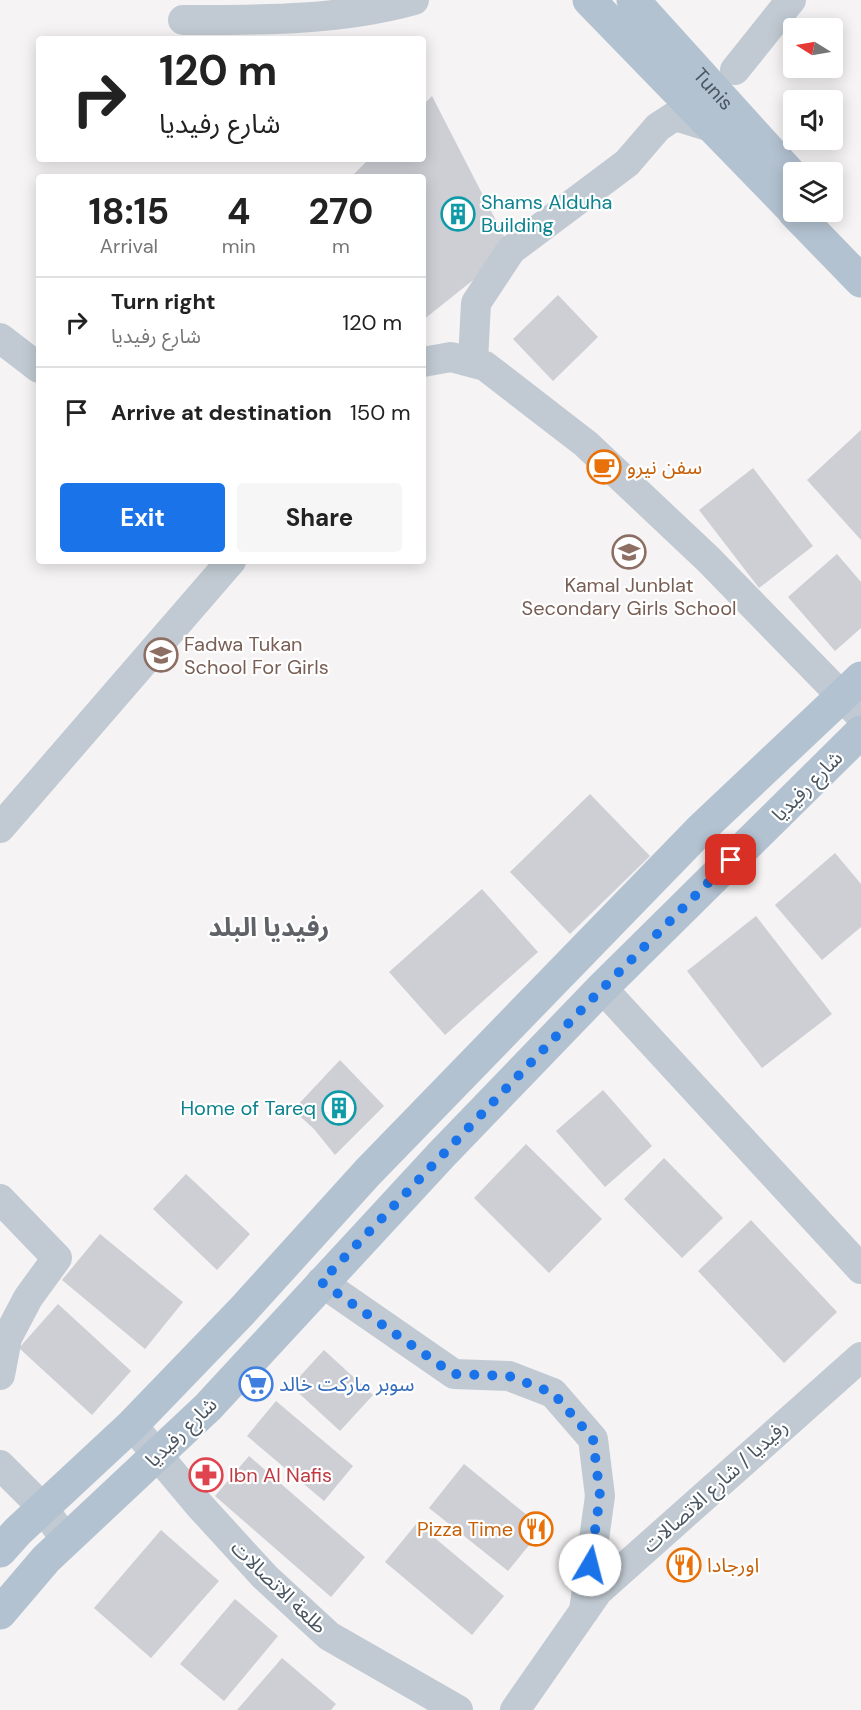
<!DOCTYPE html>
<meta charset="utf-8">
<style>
body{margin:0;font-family:"DM Sans","Noto Sans Arabic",sans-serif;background:#f6f6f6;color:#222;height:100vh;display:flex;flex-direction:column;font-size:22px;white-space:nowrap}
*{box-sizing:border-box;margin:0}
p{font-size:20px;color:#767676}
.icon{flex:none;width:33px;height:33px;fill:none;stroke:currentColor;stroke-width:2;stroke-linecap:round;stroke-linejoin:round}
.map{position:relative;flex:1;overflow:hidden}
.panel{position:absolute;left:36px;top:174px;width:390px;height:390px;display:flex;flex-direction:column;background:#fff;border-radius:6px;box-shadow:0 3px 15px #0003}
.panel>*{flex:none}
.guide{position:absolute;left:36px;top:36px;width:390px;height:126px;border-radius:6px;box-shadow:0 3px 15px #0003;background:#fff;color:#222;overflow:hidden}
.needle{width:39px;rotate:281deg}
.tools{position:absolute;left:783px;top:18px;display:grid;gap:12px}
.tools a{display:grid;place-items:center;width:60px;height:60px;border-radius:6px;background:#fff;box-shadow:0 3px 15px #0003;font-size:30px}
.pin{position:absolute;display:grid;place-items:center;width:51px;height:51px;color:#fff;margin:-26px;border-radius:12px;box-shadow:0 3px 9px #0006}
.me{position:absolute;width:66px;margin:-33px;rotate:8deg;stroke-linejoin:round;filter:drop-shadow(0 0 4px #0008)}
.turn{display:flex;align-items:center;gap:21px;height:126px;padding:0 24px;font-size:27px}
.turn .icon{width:78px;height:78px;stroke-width:2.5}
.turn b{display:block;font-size:42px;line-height:51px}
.eta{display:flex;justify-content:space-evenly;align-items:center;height:102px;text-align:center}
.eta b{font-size:36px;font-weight:700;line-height:42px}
.primary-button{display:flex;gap:12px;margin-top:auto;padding:12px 24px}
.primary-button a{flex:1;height:69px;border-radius:6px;background:#1a73e8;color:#fff;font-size:24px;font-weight:700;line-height:69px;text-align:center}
.primary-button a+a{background:#f6f6f6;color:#222}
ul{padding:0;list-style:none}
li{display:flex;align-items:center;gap:18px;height:90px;padding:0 24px;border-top:2px solid #e0e0e0}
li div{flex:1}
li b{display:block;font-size:22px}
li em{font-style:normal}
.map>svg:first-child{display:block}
.building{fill:#cdcfd5}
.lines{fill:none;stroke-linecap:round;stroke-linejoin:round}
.minor{stroke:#c1cad2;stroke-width:30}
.major{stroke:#b3c2d1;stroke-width:33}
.route{stroke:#1a73e8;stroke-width:10;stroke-dasharray:0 18}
.labels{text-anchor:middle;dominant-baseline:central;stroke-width:4.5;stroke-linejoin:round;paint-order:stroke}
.street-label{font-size:20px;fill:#4a5661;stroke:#fff}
.culture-label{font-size:20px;fill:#0d838f;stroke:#fff;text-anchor:start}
.food-label{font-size:20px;fill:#c56008;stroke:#fff;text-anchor:start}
.education-label{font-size:20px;fill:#785e54;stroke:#fff}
.shop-label{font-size:20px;fill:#366cbe;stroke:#fff;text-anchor:start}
.health-label{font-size:20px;fill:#be3a42;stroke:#fff;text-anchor:start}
.district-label{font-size:26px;font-weight:bold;fill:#5f6368;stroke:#fff}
</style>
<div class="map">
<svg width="861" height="1710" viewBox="0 0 861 1710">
<rect width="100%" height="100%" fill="#f5f3f3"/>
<!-- building -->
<g class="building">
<path d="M432,96L511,250L423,320V177H351L369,159H423V105Z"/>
<path d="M558,295L598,337L553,381L513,339Z"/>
<path d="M861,430V540L807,480Z"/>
<path d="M753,468L813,546L759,588L699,510Z"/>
<path d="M837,554L861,582V628L835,651L788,597Z"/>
<path d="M590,794L650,856L570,934L510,872Z"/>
<path d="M835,853L861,884V927L822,960L775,905Z"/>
<path d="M482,889L538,952L445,1035L389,972Z"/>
<path d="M756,916L832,1014L762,1068L687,971Z"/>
<path d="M340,1060L384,1106L335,1155L314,1129L293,1110Z"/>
<path d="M603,1090L652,1146L605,1187L556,1131Z"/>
<path d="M526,1144L602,1219L549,1273L474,1198Z"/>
<path d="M664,1158L723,1218L682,1258L624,1199Z"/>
<path d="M186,1174L250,1234L217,1270L153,1209Z"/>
<path d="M751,1220L837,1312L784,1363L698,1271Z"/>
<path d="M100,1234L183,1302L145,1349L62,1280Z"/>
<path d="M58,1304L131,1371L92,1415L19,1348Z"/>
<path d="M324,1350L373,1395L340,1431L291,1386Z"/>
<path d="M276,1401L353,1466L324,1501L247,1436Z"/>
<path d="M249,1456L365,1557L331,1597L215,1496Z"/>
<path d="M464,1464L543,1528L508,1571L429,1508Z"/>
<path d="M417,1523L504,1596L472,1635L385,1562Z"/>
<path d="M161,1530L219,1581L151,1658L94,1608Z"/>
<path d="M235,1599L278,1636L224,1701L180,1664Z"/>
<path d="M282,1658L336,1704L331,1710H237Z"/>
</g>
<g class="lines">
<!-- minor -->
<g class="minor">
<path d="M183,20C261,20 338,21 414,0"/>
<path d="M735,70L791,0"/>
<path d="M0,338L39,368"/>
<path d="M473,361L476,303L511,250L627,163L658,127L675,116L714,128"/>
<path d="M423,362L451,357L485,366L586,444L708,559L861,716"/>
<path d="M0,828L231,561"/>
<path d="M602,988L861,1269"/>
<path d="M0,1199L57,1258L28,1298L7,1338L0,1375"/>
<path d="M321,1282L454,1374L509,1376L553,1393L593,1439L600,1496L584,1611"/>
<path d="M132,1425L200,1506L265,1577L329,1636L458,1710"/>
<path d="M0,1465L43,1508L66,1540"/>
<path d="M515,1710L598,1591L861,1357"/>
</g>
<!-- major -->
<g class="major">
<path d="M589,0L794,211"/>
<path id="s1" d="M633,0L794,178"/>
<path d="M794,212L861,281"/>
<path d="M0,1551L18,1531L132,1425L242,1311L368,1172L701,829L861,678"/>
<path d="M0,1613L46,1559L208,1407L442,1154L602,988L861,732"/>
</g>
</g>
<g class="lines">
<!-- route -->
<path class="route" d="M590,1565L600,1496L593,1439L553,1393L509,1376L453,1374L321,1282L586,1005L731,860"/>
</g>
<!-- icons -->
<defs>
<g id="building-ring" transform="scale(1.725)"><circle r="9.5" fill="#fff" stroke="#0f9aa8" stroke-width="1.5"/><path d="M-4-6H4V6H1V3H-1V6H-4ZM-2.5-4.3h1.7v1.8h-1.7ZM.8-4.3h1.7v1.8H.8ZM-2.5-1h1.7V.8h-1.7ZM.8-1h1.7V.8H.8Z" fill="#0f9aa8"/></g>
<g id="cafe-ring" transform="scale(1.725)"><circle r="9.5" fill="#fff" stroke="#e8710a" stroke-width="1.5"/><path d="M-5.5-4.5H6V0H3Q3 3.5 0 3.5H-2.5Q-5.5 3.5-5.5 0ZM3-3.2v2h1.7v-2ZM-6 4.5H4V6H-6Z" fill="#e8710a"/></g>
<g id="school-ring" transform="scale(1.725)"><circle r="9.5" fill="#fff" stroke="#8d6e63" stroke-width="1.5"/><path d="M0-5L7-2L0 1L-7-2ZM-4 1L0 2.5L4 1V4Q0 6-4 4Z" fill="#8d6e63"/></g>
<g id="supermarket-ring" transform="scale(1.725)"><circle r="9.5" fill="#fff" stroke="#3f7fe0" stroke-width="1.5"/><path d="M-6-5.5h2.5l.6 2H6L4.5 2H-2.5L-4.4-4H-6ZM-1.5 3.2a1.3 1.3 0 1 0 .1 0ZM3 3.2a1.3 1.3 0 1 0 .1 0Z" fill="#3f7fe0"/></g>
<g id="pharmacy-ring" transform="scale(1.725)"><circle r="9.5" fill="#fff" stroke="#e0444e" stroke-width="1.5"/><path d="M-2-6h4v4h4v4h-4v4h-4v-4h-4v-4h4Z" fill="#e0444e"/></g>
<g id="restaurant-ring" transform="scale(1.725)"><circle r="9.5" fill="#fff" stroke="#e8710a" stroke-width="1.5"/><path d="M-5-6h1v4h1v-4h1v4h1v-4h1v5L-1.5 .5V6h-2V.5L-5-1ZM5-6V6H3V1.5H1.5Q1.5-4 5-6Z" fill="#e8710a"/></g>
</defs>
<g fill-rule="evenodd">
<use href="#building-ring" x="458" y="214"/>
<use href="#cafe-ring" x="604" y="467"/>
<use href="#school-ring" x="629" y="552"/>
<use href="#school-ring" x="161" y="655"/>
<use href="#building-ring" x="339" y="1108"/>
<use href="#supermarket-ring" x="256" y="1384"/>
<use href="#pharmacy-ring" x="206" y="1475"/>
<use href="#restaurant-ring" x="536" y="1529"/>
<use href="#restaurant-ring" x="684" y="1565"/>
</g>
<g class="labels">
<!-- street labels -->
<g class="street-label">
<text stroke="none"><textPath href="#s1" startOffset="120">Tunis</textPath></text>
<text transform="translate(807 786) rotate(-45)">شارع رفيديا</text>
<text transform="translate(181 1432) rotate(-44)">شارع رفيديا</text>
<text transform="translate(715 1486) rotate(-42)">رفيديا / شارع الاتصالات</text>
<text transform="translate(279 1587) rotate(44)">طلعة الاتصالات</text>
</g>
<!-- culture labels -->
<g class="culture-label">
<text x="481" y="202">Shams Alduha<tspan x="481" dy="23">Building</tspan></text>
<text x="316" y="1108" text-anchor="end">Home of Tareq</text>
</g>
<!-- food labels -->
<g class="food-label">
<text x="627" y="467">سفن نيرو</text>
<text x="513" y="1529" text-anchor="end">Pizza Time</text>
<text x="707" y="1565">اورجادا</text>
</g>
<!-- education labels -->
<g class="education-label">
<text x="629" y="585">Kamal Junblat<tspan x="629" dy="23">Secondary Girls School</tspan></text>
<text x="184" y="644" text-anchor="start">Fadwa Tukan<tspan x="184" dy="23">School For Girls</tspan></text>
</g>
<!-- shop labels -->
<g class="shop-label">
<text x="279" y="1384">سوبر مارکت خالد</text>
</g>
<!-- health labels -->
<g class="health-label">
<text x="229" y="1475">Ibn Al Nafis</text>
</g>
<!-- district labels -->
<g class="district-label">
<text x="269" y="927">رفيديا البلد</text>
</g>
</g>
</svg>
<div class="tools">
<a><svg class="needle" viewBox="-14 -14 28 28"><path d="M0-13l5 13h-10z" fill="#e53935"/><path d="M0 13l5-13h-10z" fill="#767676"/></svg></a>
<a><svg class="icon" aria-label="sound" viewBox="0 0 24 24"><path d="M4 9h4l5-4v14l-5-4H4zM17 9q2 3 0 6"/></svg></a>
<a><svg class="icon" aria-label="layers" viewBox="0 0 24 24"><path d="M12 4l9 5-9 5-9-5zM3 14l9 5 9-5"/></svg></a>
</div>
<div class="pin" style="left:731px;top:860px;background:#d93025"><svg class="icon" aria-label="arrive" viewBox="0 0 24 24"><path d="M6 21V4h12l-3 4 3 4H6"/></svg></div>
<svg class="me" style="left:590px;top:1565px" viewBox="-20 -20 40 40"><circle r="19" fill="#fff"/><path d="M0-13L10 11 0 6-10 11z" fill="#1a73e8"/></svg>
<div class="guide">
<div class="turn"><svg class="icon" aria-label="right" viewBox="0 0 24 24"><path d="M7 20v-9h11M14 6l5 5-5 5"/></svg><div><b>120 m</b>شارع رفيديا</div></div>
</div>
<section class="panel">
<div class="eta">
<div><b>18:15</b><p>Arrival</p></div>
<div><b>4</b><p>min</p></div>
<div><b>270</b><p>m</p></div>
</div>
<ul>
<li><svg class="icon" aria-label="right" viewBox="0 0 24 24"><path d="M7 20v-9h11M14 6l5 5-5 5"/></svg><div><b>Turn right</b><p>شارع رفيديا</p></div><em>120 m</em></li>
<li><svg class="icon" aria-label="arrive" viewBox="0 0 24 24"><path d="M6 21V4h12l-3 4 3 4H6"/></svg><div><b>Arrive at destination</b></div><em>150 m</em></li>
</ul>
<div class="primary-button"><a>Exit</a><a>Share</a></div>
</section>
</div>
